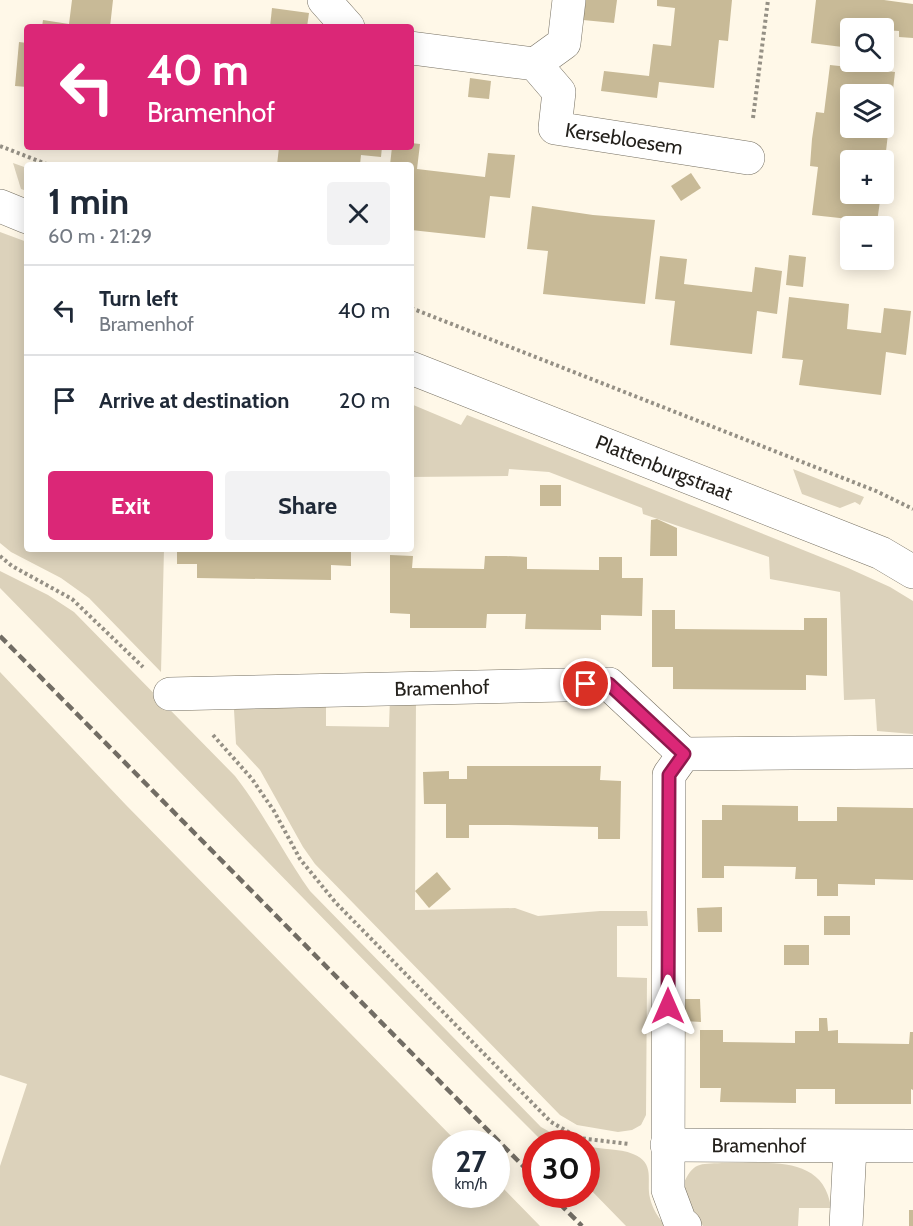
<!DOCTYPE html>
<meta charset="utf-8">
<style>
body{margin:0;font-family:Cabin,sans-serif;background:#f2f2f3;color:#1f2937;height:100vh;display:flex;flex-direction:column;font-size:22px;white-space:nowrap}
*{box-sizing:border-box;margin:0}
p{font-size:20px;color:#747a83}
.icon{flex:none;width:33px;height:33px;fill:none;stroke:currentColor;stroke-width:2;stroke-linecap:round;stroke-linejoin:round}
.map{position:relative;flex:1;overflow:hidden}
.panel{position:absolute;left:24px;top:162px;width:390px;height:390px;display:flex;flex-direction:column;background:#fff;border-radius:6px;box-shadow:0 3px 15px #0003}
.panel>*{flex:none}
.banner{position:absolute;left:24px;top:24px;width:390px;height:126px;border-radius:6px;box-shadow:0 3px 15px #0003;background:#db2777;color:#fff;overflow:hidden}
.tools{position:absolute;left:840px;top:18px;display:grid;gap:12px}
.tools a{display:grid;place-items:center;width:54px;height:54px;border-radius:6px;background:#fff;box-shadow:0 3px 15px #0003;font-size:30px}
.speed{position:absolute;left:432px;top:1130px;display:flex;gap:12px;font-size:30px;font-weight:700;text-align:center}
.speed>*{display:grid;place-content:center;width:78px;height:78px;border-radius:50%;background:#fff;box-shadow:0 3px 15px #0003;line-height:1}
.speed small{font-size:15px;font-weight:400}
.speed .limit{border:9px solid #d22;background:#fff;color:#111}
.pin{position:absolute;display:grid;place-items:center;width:51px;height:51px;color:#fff;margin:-26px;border:3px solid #fff;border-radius:50%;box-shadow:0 2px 6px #0007}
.me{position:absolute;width:66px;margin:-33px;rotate:0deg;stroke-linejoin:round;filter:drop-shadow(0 0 4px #0008)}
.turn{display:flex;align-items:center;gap:21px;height:126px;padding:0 24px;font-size:27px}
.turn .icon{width:78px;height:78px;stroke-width:2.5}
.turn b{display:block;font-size:42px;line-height:51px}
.round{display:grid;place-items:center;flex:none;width:63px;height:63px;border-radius:6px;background:#f2f2f3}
.headline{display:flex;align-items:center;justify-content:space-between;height:102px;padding:0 24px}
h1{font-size:36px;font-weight:800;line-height:45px}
.button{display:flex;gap:12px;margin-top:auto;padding:12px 24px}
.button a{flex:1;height:69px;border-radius:6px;background:#db2777;color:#fff;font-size:24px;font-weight:800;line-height:69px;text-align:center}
.button a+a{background:#f2f2f3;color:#1f2937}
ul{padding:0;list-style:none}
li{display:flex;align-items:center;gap:18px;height:90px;padding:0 24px;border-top:2px solid #e0e1e3}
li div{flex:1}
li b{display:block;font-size:22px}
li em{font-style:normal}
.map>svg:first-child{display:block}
.green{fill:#dcd2bb}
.building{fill:#c8ba97;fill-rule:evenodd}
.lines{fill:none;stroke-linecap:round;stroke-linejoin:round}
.minor-casing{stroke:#767062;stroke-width:34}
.tertiary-casing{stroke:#767062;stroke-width:34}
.path{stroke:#959085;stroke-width:4;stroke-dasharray:3 3;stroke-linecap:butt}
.minor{stroke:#fff;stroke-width:33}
.tertiary{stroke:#fff;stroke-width:33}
.rail{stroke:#726d64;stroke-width:4.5;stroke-dasharray:9 4.5;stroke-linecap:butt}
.route-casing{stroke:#8e194d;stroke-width:15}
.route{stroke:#db2777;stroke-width:10}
.labels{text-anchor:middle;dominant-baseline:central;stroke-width:6;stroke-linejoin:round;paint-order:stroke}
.street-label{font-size:20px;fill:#24211c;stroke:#fff}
</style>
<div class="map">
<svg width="913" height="1226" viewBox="0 0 913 1226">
<rect width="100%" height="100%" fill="#fff8e8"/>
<!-- green -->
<g class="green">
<path d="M13,163L27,168V191L21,189Z"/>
<path d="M0,232L27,242V549H164L161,672L89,598L61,578L11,552L0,543Z"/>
<path d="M411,404L461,425L467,415L520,436L848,568L890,587L913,601V734L877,731L875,699L844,700L840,592L770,579L769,557L643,514L642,508L549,472L509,469L508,476L411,477Z"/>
<path d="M793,469L864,497L860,505L855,502L840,508L802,494Z"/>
<path d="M0,571L48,595L74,612L235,776C263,812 284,854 310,891L541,1127L566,1141L573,1143H544L476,1075L0,588Z"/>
<path d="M0,672L126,805L458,1143H446V1194H496L497,1182L540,1226H0V1166L27,1084L0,1075Z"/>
<path d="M326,696V726L389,727L390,697H416L415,910L515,908L538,916L600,911H647L648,926H617V977L647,978L646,1115L641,1125L632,1130L618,1132L577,1125L560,1115L315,864L303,847L260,770L236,744L234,710L242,700Z"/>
<path d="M587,1146C601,1150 619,1148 633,1154C656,1163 646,1181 650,1198C652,1208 659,1219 666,1226H626L587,1186Z"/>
<path d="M722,1163C765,1164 824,1153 831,1208H799L798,1226H703L697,1220L683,1185C693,1162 699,1164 722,1163Z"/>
</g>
<!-- building -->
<g class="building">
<path d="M72,0H113L110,27H42L43,20L69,24Z"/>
<path d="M586,0H617L614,23L583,20Z"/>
<path d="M657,0H732L728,41L719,40L714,88L659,82L657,98L601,91L604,71L649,76L653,44L671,46L675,8L657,6Z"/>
<path d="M816,0H884L913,4V38L899,37V31L850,28V48L811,43Z"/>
<path d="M272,8L309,13L307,27H270Z"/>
<path d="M19,42L27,43V87L15,86Z"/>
<path d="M830,65L895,72L885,160H850V194H881L877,222L812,215L818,167L810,166L812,139L816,112L824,113ZM850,94H884V128H850Z"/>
<path d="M470,78L491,81L489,99L468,97Z"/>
<path d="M411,143L420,144L417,169L485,177L488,153L515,155L510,198L490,196L485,238L411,230V165H390L392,147H411Z"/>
<path d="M279,147H382L381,157L361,155L360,165H277Z"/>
<path d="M691,173L701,188L681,201L671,186Z"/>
<path d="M532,206L593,215L655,220L645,304L543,294L548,251L527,249Z"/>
<path d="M884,239H892L889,265L855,262L856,260H884Z"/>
<path d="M789,255L806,257L803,287L786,285Z"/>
<path d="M660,256L687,259L684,284L752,292L755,267L782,271L777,314L757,311L752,354L670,345L675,301L655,299Z"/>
<path d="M789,297L849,304L847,329L881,333L884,308L911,311L906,355L886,352L881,395L799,385L803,360L782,358Z"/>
<rect x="540" y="485" width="21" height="21"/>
<path d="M657,519L677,528V556H650L651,520Z"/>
<path d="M177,549H351V566L331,565V580L197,578V564H177Z"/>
<path d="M390,555L413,556L412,568L484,569L485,556H506L527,557V569L599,570V557H622V578H643L642,616L601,615V630L525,629L526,614H487L486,628H410V614L390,613Z"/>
<path d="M652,610H675V629L804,630V618H827V676L806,675V690L673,689V667H652Z"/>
<path d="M467,766H601L600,780L621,781L620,839H598V827L505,825H469V838H446V804H424L423,772L449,771V779H467Z"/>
<path d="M722,805L798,806V821H837V807L913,808V880L875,879V885L838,884V896H817V879H795L796,867L724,866V878H702V820H722Z"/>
<path d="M437,872L451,889L429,908L415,891Z"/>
<path d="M722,907V932H698L697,908Z"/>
<rect x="824" y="916" width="26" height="19"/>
<rect x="784" y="945" width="25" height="20"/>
<path d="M684,999H700L701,1022L684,1021Z"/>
<path d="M819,1018H827L828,1031L838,1030V1043L909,1044L910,1032H913V1090L911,1089V1104H835V1089H796V1103L720,1102L721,1088H700V1030H723V1042L795,1043V1031H819Z"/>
<rect x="909" y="1210" width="4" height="16"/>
</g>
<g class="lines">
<!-- minor casing -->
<g class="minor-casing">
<g id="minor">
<path d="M324,0L348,27"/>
<path id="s1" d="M411,48L535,64L559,92L555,128L748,158"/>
<path d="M535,64L564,43L569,0"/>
<path id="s2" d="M170,694L609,684L684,754"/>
<path id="s3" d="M667,1145L913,1146"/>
<path d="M685,1226L680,1222L668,1190L669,775L684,754L913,752"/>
<path d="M846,1226L850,1147"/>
</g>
</g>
<!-- tertiary casing -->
<g class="tertiary-casing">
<g id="tertiary">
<path d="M0,206L27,217"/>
<path id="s4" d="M411,368L881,553L913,572"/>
</g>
</g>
<!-- path -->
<g class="path">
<path d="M753,118L768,0"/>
<path d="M0,146L49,165"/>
<path d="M411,308L876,491L913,509"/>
<path d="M0,556L12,566L72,599L143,667"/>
<path d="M213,735L252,779L274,811L300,859L336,903L551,1122L579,1138L629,1144"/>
</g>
<!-- minor -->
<use href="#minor" class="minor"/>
<!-- tertiary -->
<use href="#tertiary" class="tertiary"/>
<!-- rail -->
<g class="rail">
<path d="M0,636L536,1179"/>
<path d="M550,1194L582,1226"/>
</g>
</g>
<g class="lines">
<!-- route casing -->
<g class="route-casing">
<path id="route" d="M586,684H609L684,754L669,775L668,1006"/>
</g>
<!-- route -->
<use href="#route" class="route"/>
</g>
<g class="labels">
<!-- street labels -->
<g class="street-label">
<text stroke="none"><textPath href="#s1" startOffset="268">Kersebloesem</textPath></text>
<text stroke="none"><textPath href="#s4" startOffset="272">Plattenburgstraat</textPath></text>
<text stroke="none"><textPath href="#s2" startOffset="272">Bramenhof</textPath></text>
<text stroke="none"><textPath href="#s3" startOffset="92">Bramenhof</textPath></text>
</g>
</g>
</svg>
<div class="tools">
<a><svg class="icon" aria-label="search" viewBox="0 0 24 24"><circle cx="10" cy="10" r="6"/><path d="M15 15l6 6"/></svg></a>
<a><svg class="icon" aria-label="layers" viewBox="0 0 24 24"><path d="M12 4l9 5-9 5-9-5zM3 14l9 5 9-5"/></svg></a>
<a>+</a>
<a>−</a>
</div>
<div class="speed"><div>27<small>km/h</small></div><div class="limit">30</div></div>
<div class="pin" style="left:586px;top:684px;background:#d93025"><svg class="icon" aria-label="arrive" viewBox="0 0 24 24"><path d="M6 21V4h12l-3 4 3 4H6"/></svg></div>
<svg class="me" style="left:668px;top:1006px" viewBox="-20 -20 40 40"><path d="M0-17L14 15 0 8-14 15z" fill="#db2777" stroke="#fff" stroke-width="4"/></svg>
<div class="banner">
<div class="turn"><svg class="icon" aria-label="left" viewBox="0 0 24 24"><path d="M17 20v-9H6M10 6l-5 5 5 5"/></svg><div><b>40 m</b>Bramenhof</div></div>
</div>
<section class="panel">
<div class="headline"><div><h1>1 min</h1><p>60 m · 21:29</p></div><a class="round"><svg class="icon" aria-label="close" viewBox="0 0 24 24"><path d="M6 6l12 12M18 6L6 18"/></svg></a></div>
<ul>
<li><svg class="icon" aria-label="left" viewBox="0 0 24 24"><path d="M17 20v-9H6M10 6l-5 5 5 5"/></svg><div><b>Turn left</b><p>Bramenhof</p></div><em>40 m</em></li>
<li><svg class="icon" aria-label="arrive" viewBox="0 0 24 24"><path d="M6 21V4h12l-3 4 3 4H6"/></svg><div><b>Arrive at destination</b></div><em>20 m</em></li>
</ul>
<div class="button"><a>Exit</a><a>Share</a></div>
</section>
</div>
